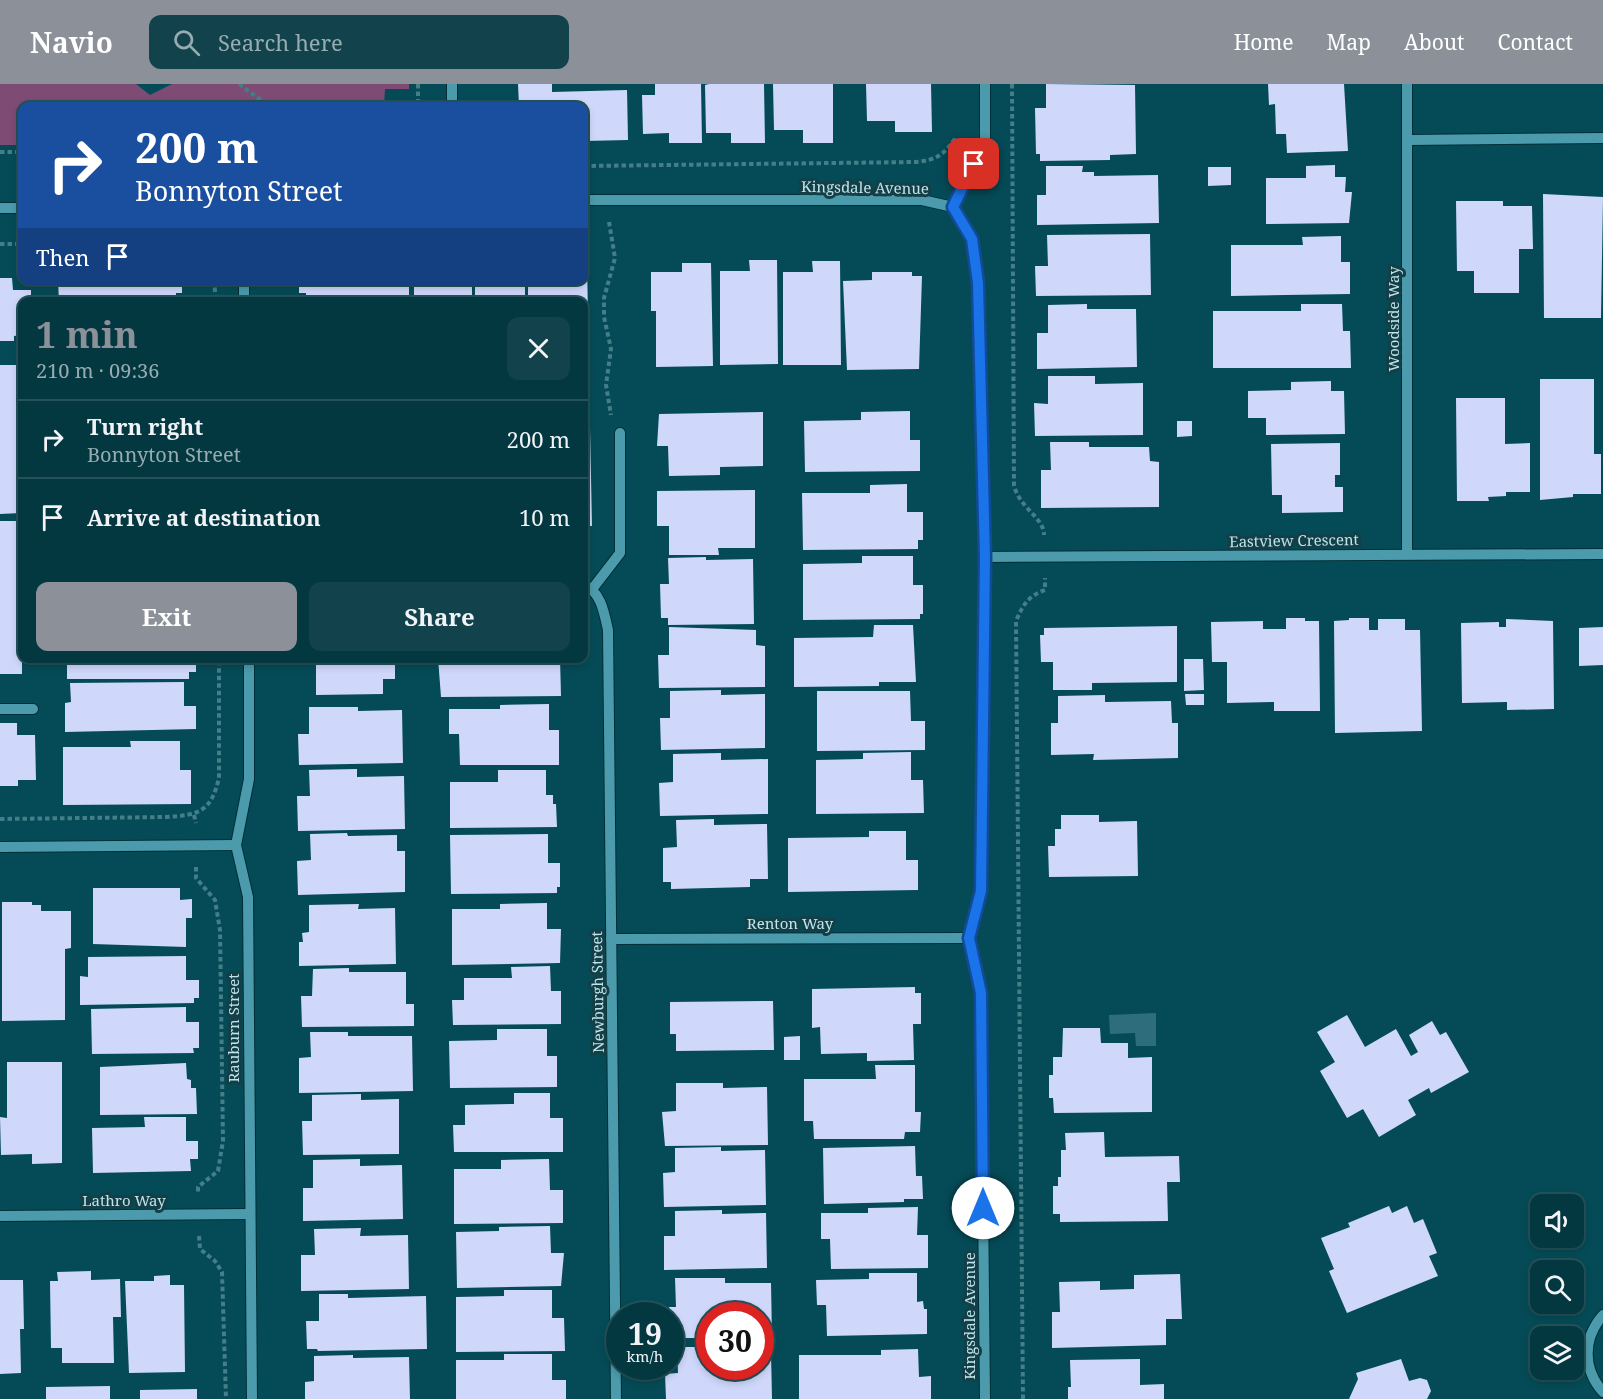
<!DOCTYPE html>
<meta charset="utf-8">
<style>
body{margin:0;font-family:"Noto Serif",serif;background:#12434c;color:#f1f3f6;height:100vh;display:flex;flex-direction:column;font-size:22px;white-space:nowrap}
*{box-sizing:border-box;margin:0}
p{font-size:20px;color:#97acb1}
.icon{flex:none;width:33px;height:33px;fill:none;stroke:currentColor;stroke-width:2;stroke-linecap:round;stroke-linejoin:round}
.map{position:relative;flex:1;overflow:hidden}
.panel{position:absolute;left:18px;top:213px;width:570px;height:366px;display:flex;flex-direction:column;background:#043841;border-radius:12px;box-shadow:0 3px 9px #0003,0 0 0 2px #25525a}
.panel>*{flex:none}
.banner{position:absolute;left:18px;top:18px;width:570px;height:183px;border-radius:12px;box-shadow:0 3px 9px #0003,0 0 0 2px #25525a;background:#1a4fa0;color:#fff;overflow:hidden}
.buttons{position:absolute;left:1530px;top:1110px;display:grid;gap:12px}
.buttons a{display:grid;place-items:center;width:54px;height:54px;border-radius:12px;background:#043841;box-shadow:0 3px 9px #0003,0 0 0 2px #25525a;font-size:30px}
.speed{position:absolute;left:606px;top:1218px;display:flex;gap:12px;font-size:30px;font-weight:700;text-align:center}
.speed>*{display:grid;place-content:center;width:78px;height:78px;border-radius:50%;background:#043841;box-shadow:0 3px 9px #0003,0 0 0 2px #25525a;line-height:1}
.speed small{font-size:15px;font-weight:400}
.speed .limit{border:9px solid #d22;background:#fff;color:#111}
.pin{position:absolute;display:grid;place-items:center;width:51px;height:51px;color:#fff;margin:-26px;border-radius:12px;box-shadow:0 3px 9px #0006}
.me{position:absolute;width:66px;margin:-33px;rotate:0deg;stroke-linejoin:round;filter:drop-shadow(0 0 4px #0008)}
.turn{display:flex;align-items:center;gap:21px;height:126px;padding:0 18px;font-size:27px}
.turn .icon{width:78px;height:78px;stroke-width:2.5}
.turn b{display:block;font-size:42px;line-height:51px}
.then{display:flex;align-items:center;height:57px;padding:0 18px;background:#0003;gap:12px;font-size:22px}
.round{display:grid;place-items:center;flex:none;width:63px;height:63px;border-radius:12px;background:#12434c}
.summary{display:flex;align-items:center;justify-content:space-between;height:102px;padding:0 18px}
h1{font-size:36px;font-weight:700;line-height:45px;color:#8c9099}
.action{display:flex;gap:12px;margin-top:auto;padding:12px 18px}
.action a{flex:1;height:69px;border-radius:12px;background:#8c9099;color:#fff;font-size:24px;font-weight:700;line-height:69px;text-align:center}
.action a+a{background:#12434c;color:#f1f3f6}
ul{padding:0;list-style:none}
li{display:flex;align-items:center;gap:18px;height:78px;padding:0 18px;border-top:2px solid #25525a}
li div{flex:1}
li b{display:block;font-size:22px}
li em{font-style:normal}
header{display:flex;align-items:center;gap:36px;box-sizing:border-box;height:84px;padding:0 30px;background:#8c9099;color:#fff}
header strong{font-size:28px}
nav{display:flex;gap:33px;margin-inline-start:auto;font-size:21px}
.search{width:420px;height:54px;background:#12434c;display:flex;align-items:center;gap:15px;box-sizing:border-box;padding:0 21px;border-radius:12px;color:#97acb1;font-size:22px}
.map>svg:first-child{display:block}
.green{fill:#7d4b74}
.water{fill:#2e6e7c}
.building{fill:#cfd8fb}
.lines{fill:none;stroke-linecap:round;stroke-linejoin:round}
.minor-casing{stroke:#012f37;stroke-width:12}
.path{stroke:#437e89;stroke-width:4;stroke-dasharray:4.5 3;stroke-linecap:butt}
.minor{stroke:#4c9bac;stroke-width:10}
.route-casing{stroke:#114b97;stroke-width:15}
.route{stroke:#1a73e8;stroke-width:10}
.labels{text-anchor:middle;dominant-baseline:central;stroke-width:6;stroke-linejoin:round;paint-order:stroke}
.street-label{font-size:15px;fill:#bfe4ec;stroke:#143f47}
</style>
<header>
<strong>Navio</strong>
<div class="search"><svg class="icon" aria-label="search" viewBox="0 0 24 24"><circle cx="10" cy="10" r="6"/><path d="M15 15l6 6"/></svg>Search here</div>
<nav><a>Home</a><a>Map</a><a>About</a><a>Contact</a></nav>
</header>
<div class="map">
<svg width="1603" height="1315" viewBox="0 0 1603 1315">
<rect width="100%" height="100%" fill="#054b57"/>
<!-- green -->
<path class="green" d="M0,0H136L150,11L172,0H409V5H385L384,22H22V61H0Z"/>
<!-- water -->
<path class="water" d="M1156,929V962H1136L1135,949L1110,950L1109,931Z"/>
<!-- building -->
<g class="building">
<path d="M518,0H552V8L627,6L628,56L584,57V22H519Z"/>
<path d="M655,0H701L702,59H669V49L643,50L642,11H655Z"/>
<path d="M709,0H764L765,59H731V49H706L705,1Z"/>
<path d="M773,0H833V59H803V46H774Z"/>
<path d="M866,0H931L932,48H895V37H867Z"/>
<path d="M1046,0L1135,1L1136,70L1110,71V76L1040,77V70H1036L1035,24H1046Z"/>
<path d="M1268,0H1344L1348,67L1287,69L1286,50H1276L1275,20L1269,21Z"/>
<path d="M1335,81V93H1346L1345,108H1352L1349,139L1266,140V94H1306V82Z"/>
<path d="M1046,82H1083L1082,88H1094V92L1158,91L1159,139L1037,141V111H1046Z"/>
<path d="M1208,83H1231V101L1208,102Z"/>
<path d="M1543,110L1603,113L1601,234H1544Z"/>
<path d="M1456,117H1503V122H1532L1533,165H1519V209H1474V187H1457Z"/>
<path d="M1150,150L1151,211L1036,212L1035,182H1048L1047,151Z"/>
<path d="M1341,152V178H1350V210L1231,212V161H1303L1302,153Z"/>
<path d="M749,176H777L778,280L720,281V187H750Z"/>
<path d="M584,177H587L589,290H584V218H528V196H584Z"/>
<path d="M812,177H840L841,281H783V188H813Z"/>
<path d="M682,179H711L713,282L656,283V227H651V188H682Z"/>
<path d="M872,188H912V192H922L919,285L847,286L843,197L872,196Z"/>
<path d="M0,194H12L13,206H31V218H22V251L14,252V257H0Z"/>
<path d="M58,196H182V209H176V218H59Z"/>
<path d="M299,196H409V218H306V209H299Z"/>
<rect x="414" y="196" width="58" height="22"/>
<rect x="475" y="196" width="50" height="22"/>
<path d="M1087,220V225H1136L1137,283L1037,285V249H1048V221Z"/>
<path d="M1301,220H1342L1343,247H1350L1351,284H1213V227H1301Z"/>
<path d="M0,281H19L20,299H22L21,429L0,430Z"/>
<path d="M1048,292H1095V300L1143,299V351L1035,352L1034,319L1048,320Z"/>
<path d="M1540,295H1594V370H1601V410H1573V413L1540,416Z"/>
<path d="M1331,297V307H1344L1345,350L1266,351V334H1248V307L1291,306V298Z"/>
<path d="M1456,314H1505V360L1530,359V408H1506V412L1488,413L1489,417H1457Z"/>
<path d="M910,327V356H920V387L805,388L804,337L861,336V328Z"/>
<path d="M763,328V382L720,383V391L669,392L668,362H657L659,330Z"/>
<path d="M1177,337H1192V352L1177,353Z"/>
<path d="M584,344H590L592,442H584Z"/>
<path d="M1050,358H1089V363H1149L1150,377L1159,378V423L1041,424V386H1051Z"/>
<path d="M1340,359V391H1335V403H1343V428L1282,429V411H1272L1271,360Z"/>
<path d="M907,400V428H923V456H918V465L803,466L802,409H870V401Z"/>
<path d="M755,406V464H718L719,471H669V442H657V407Z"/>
<rect x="0" y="437" width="22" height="153"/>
<path d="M862,472H913V501H923V530H920V535L803,536V480L862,479Z"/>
<path d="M706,473V476L753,475L754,540L668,541V534H661L660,500H669L668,474Z"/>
<path d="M1286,534H1305V537H1319L1320,627H1274V618L1227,619V578H1212L1211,538L1263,537V545H1286Z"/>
<path d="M1349,534H1369V546H1378V535H1405V546H1420L1422,647L1335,649L1334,537L1349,536Z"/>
<path d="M1506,535L1553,537L1554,625L1507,626V618L1462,619L1461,539L1499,538V543H1506Z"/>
<path d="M874,541H913L916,598H879V602L794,603V554L873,553Z"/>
<path d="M1177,542V598L1092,599V606H1053V578H1041L1040,551H1044V544Z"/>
<path d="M669,543L756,546V561L765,562V603L659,604L658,571H669Z"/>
<path d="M1603,543V581L1579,582V544Z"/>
<path d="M67,574H196V588H189V595H67Z"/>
<path d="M322,574H395V595H383V610L316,611V578H322Z"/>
<path d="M438,574H560L561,612L441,613Z"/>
<path d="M1184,575H1203L1204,606L1184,607Z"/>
<path d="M184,598V622H196V645L65,648V619L71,618L70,599Z"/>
<path d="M721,606V611L765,610V664L661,666L660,634H670V607Z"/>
<path d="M817,607H910L911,637H925V666L817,667Z"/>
<path d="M1185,610H1204V621H1186Z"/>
<path d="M1105,611V618L1171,617L1172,639H1178V674L1093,676L1094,670L1051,671V639H1058V612Z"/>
<path d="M549,620V646H559V681H460L459,650H449V625H500V621Z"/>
<path d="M309,623H358V627L402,626L403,679L299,681L298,650H309Z"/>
<path d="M0,639H17V651H35L36,696H18V702H0Z"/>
<path d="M130,657H180V686H191V720L63,721V663H131Z"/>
<path d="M911,668V696H923L924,729L816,730V676L863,675V669Z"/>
<path d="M721,669V676L768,675V730L660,732L659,699L673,698V670Z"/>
<path d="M357,685V693L404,692L405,745L298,747L297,712H310L309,686Z"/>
<path d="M498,686H546V711H553V720H556L557,743L450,744V698H498Z"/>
<path d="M1061,731H1099V738L1137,737L1138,792L1049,793L1048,762H1055V745H1061Z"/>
<path d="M714,735V741L767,740L768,795H750V803L671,805V798H663V764L677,763L676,736Z"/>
<path d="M869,747H906V776H918V806L788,808V754L869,753Z"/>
<path d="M347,749L348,752L397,751V767H405V808L298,811L297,777L311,776L310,750Z"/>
<path d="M548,750V779H560V803H557V809L451,810L450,751Z"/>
<path d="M93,804H180V816L192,815V834H186V863L93,860Z"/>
<path d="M2,818H32V821H41V827H71V864L65,865V936L2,937Z"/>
<path d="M547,819V845H561L560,879L452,881V825H500V820Z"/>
<path d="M359,820L358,825L395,824L396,880L299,882V858H303L302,849L309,848V821Z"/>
<path d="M186,872V896H199V914H194V919L80,921V892L88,893V873Z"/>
<path d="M550,882L551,907H561V940L453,941L452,916H464V894H512L511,883Z"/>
<path d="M349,884V888H406V920H414V942L302,943L301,912H312L313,885Z"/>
<path d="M915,903V909H921V940H913L914,976L867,977V969L821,970L820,943L812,944V905Z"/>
<path d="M773,917L774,966L676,967V950H670V918Z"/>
<path d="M186,923V938H199V964H193L194,969L92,970L91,925Z"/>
<path d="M1347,931L1365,963L1396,945L1411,972L1418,968L1409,951L1432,937L1440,951L1446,948L1469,988L1431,1009L1429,1004L1408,1016L1416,1031L1379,1053L1363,1025L1347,1034L1320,987L1335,978L1317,948Z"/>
<path d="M1063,944H1100L1101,959H1128V974L1152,973V1028L1054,1029L1053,1014H1049V991H1053V973H1062Z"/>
<path d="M497,945H547V972H557V1003L450,1004L449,957L497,956Z"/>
<path d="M310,948H348V952H412L413,1007L299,1009V974L311,973Z"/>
<path d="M800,952V976H784V953Z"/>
<path d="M7,978H62V1079L32,1080V1070L1,1071L0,1033L7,1034Z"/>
<path d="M186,979L187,995L191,996V1004H196L197,1030L100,1031V983Z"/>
<path d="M875,981H915V1028H921L920,1048H905L904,1055H814L813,1037H804V995H876Z"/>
<path d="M676,999H723V1004L767,1003L768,1061L665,1062L662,1028L676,1027Z"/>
<path d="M514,1009H550V1034H563V1068H454L453,1041H465V1021L514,1020Z"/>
<path d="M361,1010V1016L399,1015V1070L303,1071L302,1037H312V1011Z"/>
<path d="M144,1033H186V1057H198V1075H190L191,1087L93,1089L92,1044L145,1043Z"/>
<path d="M1104,1048L1105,1073L1179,1072L1180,1098H1167L1168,1137L1060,1138V1130H1053V1102H1058V1093H1061V1066H1066L1065,1049Z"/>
<path d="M915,1062L916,1092H922L923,1115H904V1118L824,1120L823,1064Z"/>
<path d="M721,1063V1067L765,1066L766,1121L664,1123L663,1089L675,1088V1064Z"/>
<path d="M360,1075V1082L402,1081L403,1135L303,1137V1104H313V1076Z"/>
<path d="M549,1075L550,1106H563V1139L454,1140V1085H501V1076Z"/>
<path d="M1389,1122L1392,1129L1407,1122L1414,1139L1423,1135L1437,1169L1429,1172L1438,1192L1347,1229L1329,1187L1334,1185L1321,1154L1350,1143L1348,1139Z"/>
<path d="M918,1123L917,1151H928V1184L831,1185L830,1155H821V1129H868V1124Z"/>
<path d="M722,1126V1130L766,1129L767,1184L664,1186V1152H675V1127Z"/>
<path d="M550,1142L551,1169H564L561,1202L457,1204L456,1148L499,1147V1143Z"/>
<path d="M361,1144L360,1152L408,1151L409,1205L301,1207V1171H315L314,1145Z"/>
<path d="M91,1187V1196L120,1195L121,1233H113L114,1279H62V1264H51L50,1197H58L57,1188Z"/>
<path d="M869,1189H917V1218L923,1217L924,1225H927V1250L827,1252L826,1221H817L816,1196L869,1195Z"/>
<path d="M1180,1190L1182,1235H1166V1261L1052,1264V1228H1060L1059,1198L1100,1197V1206L1134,1205V1191Z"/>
<path d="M170,1191V1201H184L185,1288L129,1289L125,1197H154V1192Z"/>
<path d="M675,1194H725V1199H771L772,1253H760V1232H710V1254H670L669,1223H676Z"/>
<path d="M0,1196H23L24,1245H20L21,1289L0,1290Z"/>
<path d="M504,1206H552V1234H564L565,1267L456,1268V1213L504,1212Z"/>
<path d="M319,1210H348V1214L426,1212L427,1265L318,1267L317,1265H307L306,1237H319Z"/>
<path d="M677,1263H710V1282H760V1268H771L772,1315H666L665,1290L678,1289Z"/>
<path d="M918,1265L919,1293L931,1292V1315H799V1271H881V1266Z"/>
<path d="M504,1270H552V1296H566V1315H456V1276H504Z"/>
<path d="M353,1271V1274L409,1273L410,1315H305V1298L314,1297V1272Z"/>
<path d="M1140,1275V1301L1164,1300V1315H1068V1303H1071L1070,1276Z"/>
<path d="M1401,1275L1409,1297L1420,1294L1427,1296L1431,1307L1427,1315H1349L1358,1295L1356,1289Z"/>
<path d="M110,1302V1315H46V1303Z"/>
<path d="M197,1305V1315H140V1306Z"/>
</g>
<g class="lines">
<!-- minor casing -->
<g class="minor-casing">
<g id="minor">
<path d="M452,0V22"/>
<path d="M1407,0V470"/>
<path d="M1408,56L1603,54"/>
<path d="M584,116H922L953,123L972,155L978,199L985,473L981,807L969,854L981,909L985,1315"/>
<path d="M953,123L985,59V0"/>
<path d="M0,124H22"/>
<path d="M244,196V218"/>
<path d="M985,473L1603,470"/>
<path d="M584,501C601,508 604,528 608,546L616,1315"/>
<path d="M593,504L620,469V349"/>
<path d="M249,574V695L236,761L248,813L252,1315"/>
<path d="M0,625H33"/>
<path d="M0,763L236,761"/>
<path d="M611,855L969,854"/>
<path d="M0,1132L249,1130"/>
<path d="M1603,1231C1583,1254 1582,1284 1603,1308"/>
</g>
</g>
<!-- path -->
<g class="path">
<path d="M239,0L269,22"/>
<path d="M418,0V22"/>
<path d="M1012,0L1014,401C1019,424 1044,433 1044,451"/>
<path d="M0,68H22"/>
<path d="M584,82L916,78C935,76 943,72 954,56H961"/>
<path d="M609,138L615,174L604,214V233L611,265L606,301L611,331"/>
<path d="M0,160H22"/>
<path d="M214,196L216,218"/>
<path d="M194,731L196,739"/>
<path d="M0,735L167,733C200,731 211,727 219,694V574"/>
<path d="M196,783V794L215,816L220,846L223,1057L218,1087L198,1103V1108"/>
<path d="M199,1152L200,1165L215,1177L222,1188L226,1315"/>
<path d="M1023,1315L1016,537C1023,521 1028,512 1045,506V494"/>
</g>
<!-- minor -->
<use href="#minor" class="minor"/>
</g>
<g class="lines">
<!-- route casing -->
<g class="route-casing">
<path id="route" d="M974,80L953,123L972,155L978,199L985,473L981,807L969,854L981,909L983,1124"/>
</g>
<!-- route -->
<use href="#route" class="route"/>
</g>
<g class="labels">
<!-- street labels -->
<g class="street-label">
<text transform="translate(865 103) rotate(1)">Kingsdale Avenue</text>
<text transform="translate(1393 235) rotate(-90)">Woodside Way</text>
<text transform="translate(1294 456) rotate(-1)">Eastview Crescent</text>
<text x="790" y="839">Renton Way</text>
<text transform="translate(597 908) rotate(-91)">Newburgh Street</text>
<text transform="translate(233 944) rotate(-90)">Rauburn Street</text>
<text x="124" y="1116">Lathro Way</text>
<text transform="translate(969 1232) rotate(-90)">Kingsdale Avenue</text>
</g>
</g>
</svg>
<div class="buttons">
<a><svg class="icon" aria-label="sound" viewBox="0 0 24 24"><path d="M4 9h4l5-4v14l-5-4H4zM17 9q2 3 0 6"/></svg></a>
<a><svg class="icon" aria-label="search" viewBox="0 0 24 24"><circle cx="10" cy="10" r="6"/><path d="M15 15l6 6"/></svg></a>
<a><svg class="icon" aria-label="layers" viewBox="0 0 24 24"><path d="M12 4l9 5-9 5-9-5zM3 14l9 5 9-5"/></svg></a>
</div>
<div class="speed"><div>19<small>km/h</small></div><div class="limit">30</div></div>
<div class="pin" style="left:974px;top:80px;background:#d93025"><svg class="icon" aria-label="arrive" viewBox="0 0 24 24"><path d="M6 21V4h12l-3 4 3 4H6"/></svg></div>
<svg class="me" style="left:983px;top:1124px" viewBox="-20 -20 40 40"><circle r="19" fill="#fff"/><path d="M0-13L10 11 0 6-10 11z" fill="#1a73e8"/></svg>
<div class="banner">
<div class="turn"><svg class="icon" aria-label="right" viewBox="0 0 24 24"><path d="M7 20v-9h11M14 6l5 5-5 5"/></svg><div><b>200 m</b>Bonnyton Street</div></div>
<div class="then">Then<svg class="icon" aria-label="arrive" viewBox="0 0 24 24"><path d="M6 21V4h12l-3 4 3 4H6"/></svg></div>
</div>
<section class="panel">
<div class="summary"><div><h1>1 min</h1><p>210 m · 09:36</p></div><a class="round"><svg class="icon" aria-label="close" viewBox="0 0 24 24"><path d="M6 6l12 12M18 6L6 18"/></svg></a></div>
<ul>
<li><svg class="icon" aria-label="right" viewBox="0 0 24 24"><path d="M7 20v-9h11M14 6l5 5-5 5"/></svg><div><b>Turn right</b><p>Bonnyton Street</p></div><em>200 m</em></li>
<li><svg class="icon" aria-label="arrive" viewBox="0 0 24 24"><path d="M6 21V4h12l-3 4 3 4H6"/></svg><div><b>Arrive at destination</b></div><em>10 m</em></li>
</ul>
<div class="action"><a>Exit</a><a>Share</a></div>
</section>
</div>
